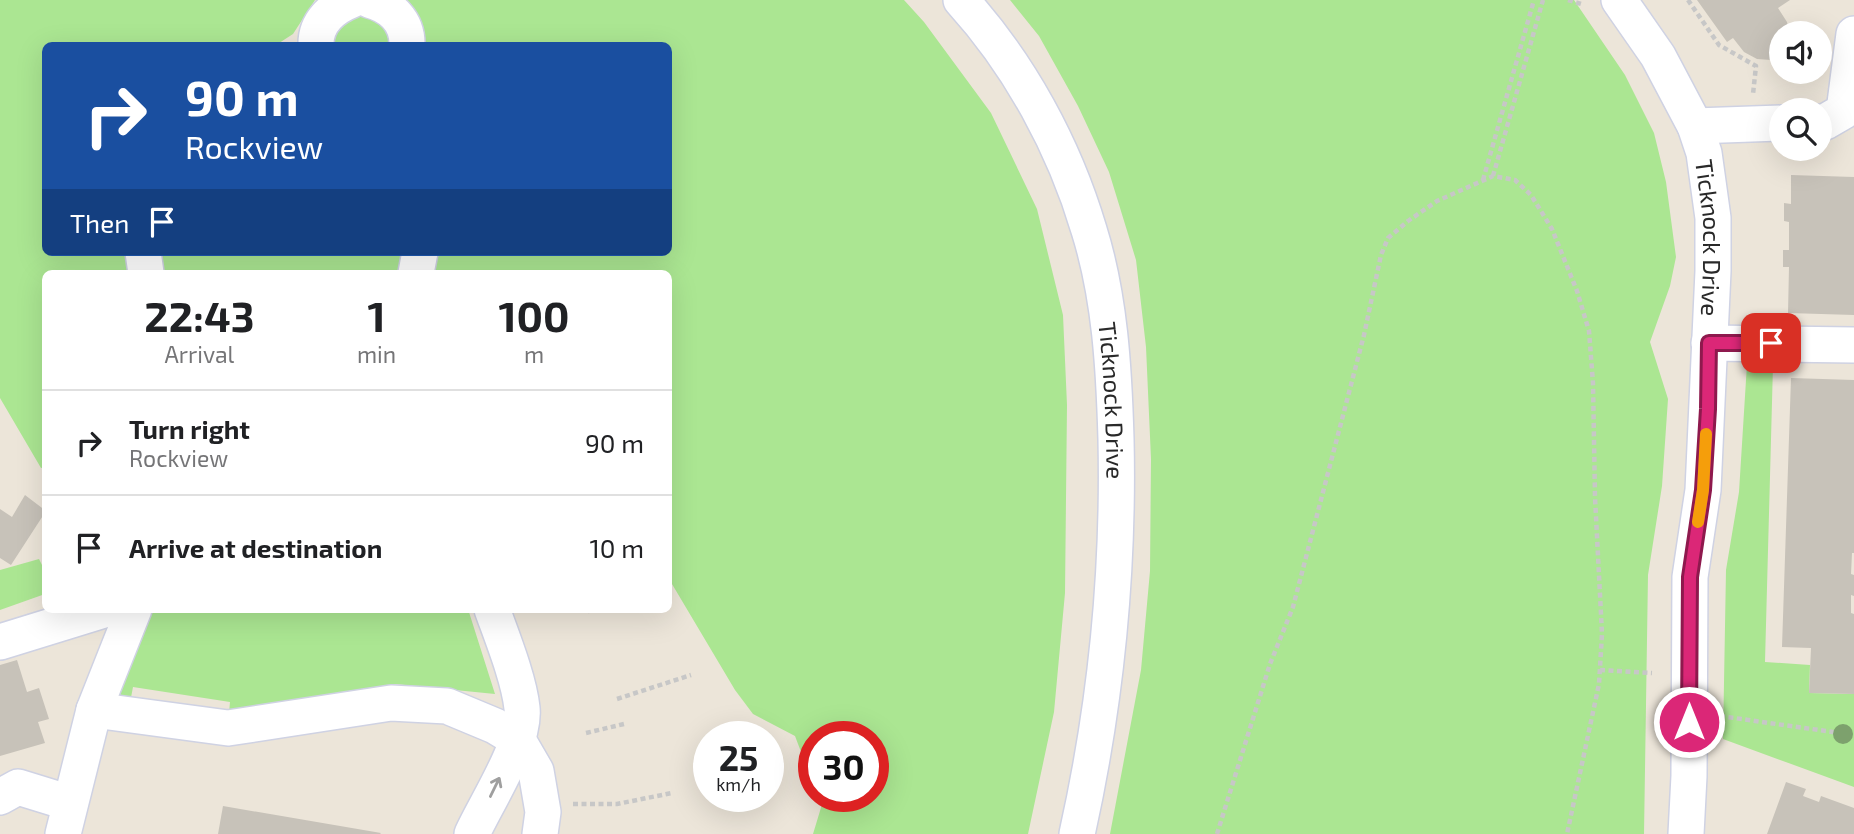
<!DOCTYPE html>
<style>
body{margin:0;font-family:"Exo 2",sans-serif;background:#f2f2f2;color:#202124;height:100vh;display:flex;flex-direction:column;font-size:26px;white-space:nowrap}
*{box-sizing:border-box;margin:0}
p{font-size:23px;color:#757577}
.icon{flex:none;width:38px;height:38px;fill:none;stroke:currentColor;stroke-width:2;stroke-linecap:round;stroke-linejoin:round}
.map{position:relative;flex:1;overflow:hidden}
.details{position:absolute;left:42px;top:270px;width:630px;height:343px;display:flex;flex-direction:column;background:#fff;border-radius:10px;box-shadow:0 7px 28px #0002}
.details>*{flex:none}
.top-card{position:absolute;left:42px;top:42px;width:630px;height:214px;border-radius:10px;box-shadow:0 7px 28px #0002;background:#1a4fa0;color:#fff;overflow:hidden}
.controls{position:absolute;left:1769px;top:21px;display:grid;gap:14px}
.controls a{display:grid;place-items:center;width:63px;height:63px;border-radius:50%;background:#fff;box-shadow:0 7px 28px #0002;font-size:35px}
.speed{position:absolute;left:693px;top:721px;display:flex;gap:14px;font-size:35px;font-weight:700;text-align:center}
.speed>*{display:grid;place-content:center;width:91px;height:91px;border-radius:50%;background:#fff;box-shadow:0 7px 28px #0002;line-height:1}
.speed small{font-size:18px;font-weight:400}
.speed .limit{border:10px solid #d22;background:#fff;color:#111}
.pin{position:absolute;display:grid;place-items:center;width:60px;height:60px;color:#fff;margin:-30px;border-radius:14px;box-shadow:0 4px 10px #0006}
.me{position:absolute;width:77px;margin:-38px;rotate:0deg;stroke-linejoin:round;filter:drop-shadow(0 0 5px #0008)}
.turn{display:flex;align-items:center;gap:24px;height:147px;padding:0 28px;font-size:32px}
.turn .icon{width:91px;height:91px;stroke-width:2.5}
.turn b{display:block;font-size:49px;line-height:60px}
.then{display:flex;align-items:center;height:66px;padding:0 28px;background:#0003;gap:14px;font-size:26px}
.eta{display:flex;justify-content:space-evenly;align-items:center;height:119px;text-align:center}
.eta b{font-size:42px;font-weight:700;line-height:49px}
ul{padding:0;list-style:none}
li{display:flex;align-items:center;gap:21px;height:105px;padding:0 28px;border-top:2px solid #e0e0e0}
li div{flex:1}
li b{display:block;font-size:26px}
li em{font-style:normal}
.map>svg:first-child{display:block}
.green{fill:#abe692}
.building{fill:#c7c2b9}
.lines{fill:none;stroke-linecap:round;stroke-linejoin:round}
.minor-casing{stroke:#cfd2e3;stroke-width:38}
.path{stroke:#c7c7c7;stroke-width:4.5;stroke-dasharray:5 3.5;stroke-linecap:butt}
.minor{stroke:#fff;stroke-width:35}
.tree{fill:#7da16d}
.oneway{stroke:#9f9f9f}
.route-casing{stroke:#8e194d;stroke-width:18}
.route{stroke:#db2777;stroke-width:12}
.slow{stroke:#f59e0b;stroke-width:12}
.labels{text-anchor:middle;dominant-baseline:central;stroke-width:5;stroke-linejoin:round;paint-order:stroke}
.street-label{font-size:24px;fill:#292929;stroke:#fff}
</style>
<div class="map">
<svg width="1854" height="834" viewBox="0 0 1854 834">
<rect width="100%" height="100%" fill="#ece5d9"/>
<!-- green -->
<g class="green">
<path d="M0,0H315L293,34L276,45L46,46V252H128L134,273H46V467L41,468L0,398Z"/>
<path d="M406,0H904L924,22L991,113L1037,209L1063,315L1067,405L1065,593L1054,712L1028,834H813L823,801L815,796H873V737H814V796L804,790L806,765L795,736L753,714L735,690L669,579L668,273H431L436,252H668V46L418,45Z"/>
<path d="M1010,0H1574L1625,75L1654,133L1666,182L1676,257L1670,286L1650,342L1668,399L1662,486L1648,575L1644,834H1110L1141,670L1150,571L1151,459L1146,347L1136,260L1109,172L1078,106L1039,36Z"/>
<path d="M372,12L397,46H331L332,38L341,20Z"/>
<path d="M155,252H404L400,273H160Z"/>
<path d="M1747,364L1773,365L1765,662L1810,665L1809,693L1854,694V787L1723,739L1726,570L1739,492Z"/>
<path d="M39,559L45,571V594L0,610V570Z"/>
<path d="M146,609H468L495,694L395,684L229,713L230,702L133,687L129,708L114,695Z"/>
</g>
<!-- building -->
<g class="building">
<path d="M1697,0H1790L1778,8L1787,22L1789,33H1782V53L1771,60L1757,59L1744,52L1733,38L1727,42Z"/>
<path d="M1791,175L1854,177V315L1788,313L1789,267H1783V250H1789V222L1784,221V203L1791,204Z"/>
<path d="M1791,378L1854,380V553H1852L1851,574L1854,575V596L1851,595V613L1854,614V694L1809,693L1811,648L1782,647Z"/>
<path d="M25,495L46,511L11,565L0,558V509L12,517Z"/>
<path d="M17,660L27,692L39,688L49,719L38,722L45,743L0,756V665Z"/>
<path d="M1786,782L1806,789L1803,796L1819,802L1821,796L1854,808V834H1767Z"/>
<path d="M223,806L381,833L380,834H218Z"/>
</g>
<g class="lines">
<!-- minor casing -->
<g class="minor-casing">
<g id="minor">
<path d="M369,0C391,6 408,21 407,46"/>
<path id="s1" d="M961,0C1020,65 1064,146 1089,230C1110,297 1114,369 1116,439C1119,573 1106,704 1077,834"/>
<path id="s2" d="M1619,0L1658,56L1695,126L1704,153L1713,218V271L1703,490L1690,577L1689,776L1686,834"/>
<path d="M316,46C315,22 332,8 352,0"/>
<path d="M1820,122H1825L1844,111L1854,34"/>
<path d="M1695,126L1782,123"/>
<path d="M143,252L146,273"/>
<path d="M416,273L420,252"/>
<path d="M1709,343L1854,345"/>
<path d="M0,642L107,609"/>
<path d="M94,710L228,728L391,703L447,706L495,726L518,740L536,771L543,812L540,834"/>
<path d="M0,797L18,787L70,803"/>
<path d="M63,834L94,710L134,609"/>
<path d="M472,834C487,801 526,743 522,708C519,679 502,637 492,609"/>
</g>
</g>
<!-- path -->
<g class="path">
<path d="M1568,0L1581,4"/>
<path d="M1688,0L1719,45L1756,66L1753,94"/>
<path d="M1493,176L1543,0"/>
<path d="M1483,180L1534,0"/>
<path d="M588,611L600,609"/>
<path d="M1600,670L1652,673"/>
<path d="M617,699L691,675"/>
<path d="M1720,716L1854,735"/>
<path d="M586,733L624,724"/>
<path d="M573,804H617L672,793"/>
<path d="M1217,834L1270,664L1293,607L1364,335L1381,255L1388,238L1408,221L1437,201L1493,176L1515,180L1531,195L1552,229L1577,291L1589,331L1593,383L1595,497L1602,634L1599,684L1567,834"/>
</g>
<!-- minor -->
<use href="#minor" class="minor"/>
</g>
<!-- trees -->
<circle class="tree" cx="1843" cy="734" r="10"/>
<!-- one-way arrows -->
<defs><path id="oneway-shaft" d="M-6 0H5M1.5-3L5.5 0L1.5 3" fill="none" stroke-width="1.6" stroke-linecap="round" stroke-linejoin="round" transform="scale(1.75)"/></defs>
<use class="oneway" href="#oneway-shaft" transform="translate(495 787) rotate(-64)"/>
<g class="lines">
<!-- route casing -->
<g class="route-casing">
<path id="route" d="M1689,722L1690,577L1703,490L1708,409L1709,343H1771"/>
</g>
<!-- route -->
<use href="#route" class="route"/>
<!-- slow -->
<path class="slow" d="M1698,522L1703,490L1706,434"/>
</g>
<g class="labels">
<!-- street labels -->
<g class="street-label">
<text stroke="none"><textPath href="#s2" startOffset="261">Ticknock Drive</textPath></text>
<text stroke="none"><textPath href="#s1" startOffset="438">Ticknock Drive</textPath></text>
</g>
</g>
</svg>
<div class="controls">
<a><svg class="icon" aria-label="sound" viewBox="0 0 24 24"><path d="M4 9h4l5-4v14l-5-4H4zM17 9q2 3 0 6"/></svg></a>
<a><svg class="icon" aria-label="search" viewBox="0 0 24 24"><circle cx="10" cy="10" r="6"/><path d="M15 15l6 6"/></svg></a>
</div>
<div class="speed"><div>25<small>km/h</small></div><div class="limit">30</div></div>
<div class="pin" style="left:1771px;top:343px;background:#d93025"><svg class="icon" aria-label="arrive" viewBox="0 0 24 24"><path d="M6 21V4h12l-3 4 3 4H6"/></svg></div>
<svg class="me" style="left:1689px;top:722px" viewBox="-20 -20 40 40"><circle r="17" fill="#db2777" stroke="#fff" stroke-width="3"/><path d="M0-11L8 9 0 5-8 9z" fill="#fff"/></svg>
<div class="top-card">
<div class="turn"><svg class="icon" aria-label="right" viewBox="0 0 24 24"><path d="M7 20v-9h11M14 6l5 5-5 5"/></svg><div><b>90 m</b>Rockview</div></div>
<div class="then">Then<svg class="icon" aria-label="arrive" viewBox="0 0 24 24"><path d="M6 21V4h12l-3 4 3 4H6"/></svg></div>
</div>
<section class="details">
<div class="eta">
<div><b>22:43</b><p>Arrival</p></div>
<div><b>1</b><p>min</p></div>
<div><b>100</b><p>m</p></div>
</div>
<ul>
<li><svg class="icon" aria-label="right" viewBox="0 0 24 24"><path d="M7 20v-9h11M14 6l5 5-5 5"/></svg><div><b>Turn right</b><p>Rockview</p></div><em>90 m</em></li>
<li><svg class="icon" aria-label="arrive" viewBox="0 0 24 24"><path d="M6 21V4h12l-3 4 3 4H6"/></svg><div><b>Arrive at destination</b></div><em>10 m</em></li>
</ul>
</section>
</div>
